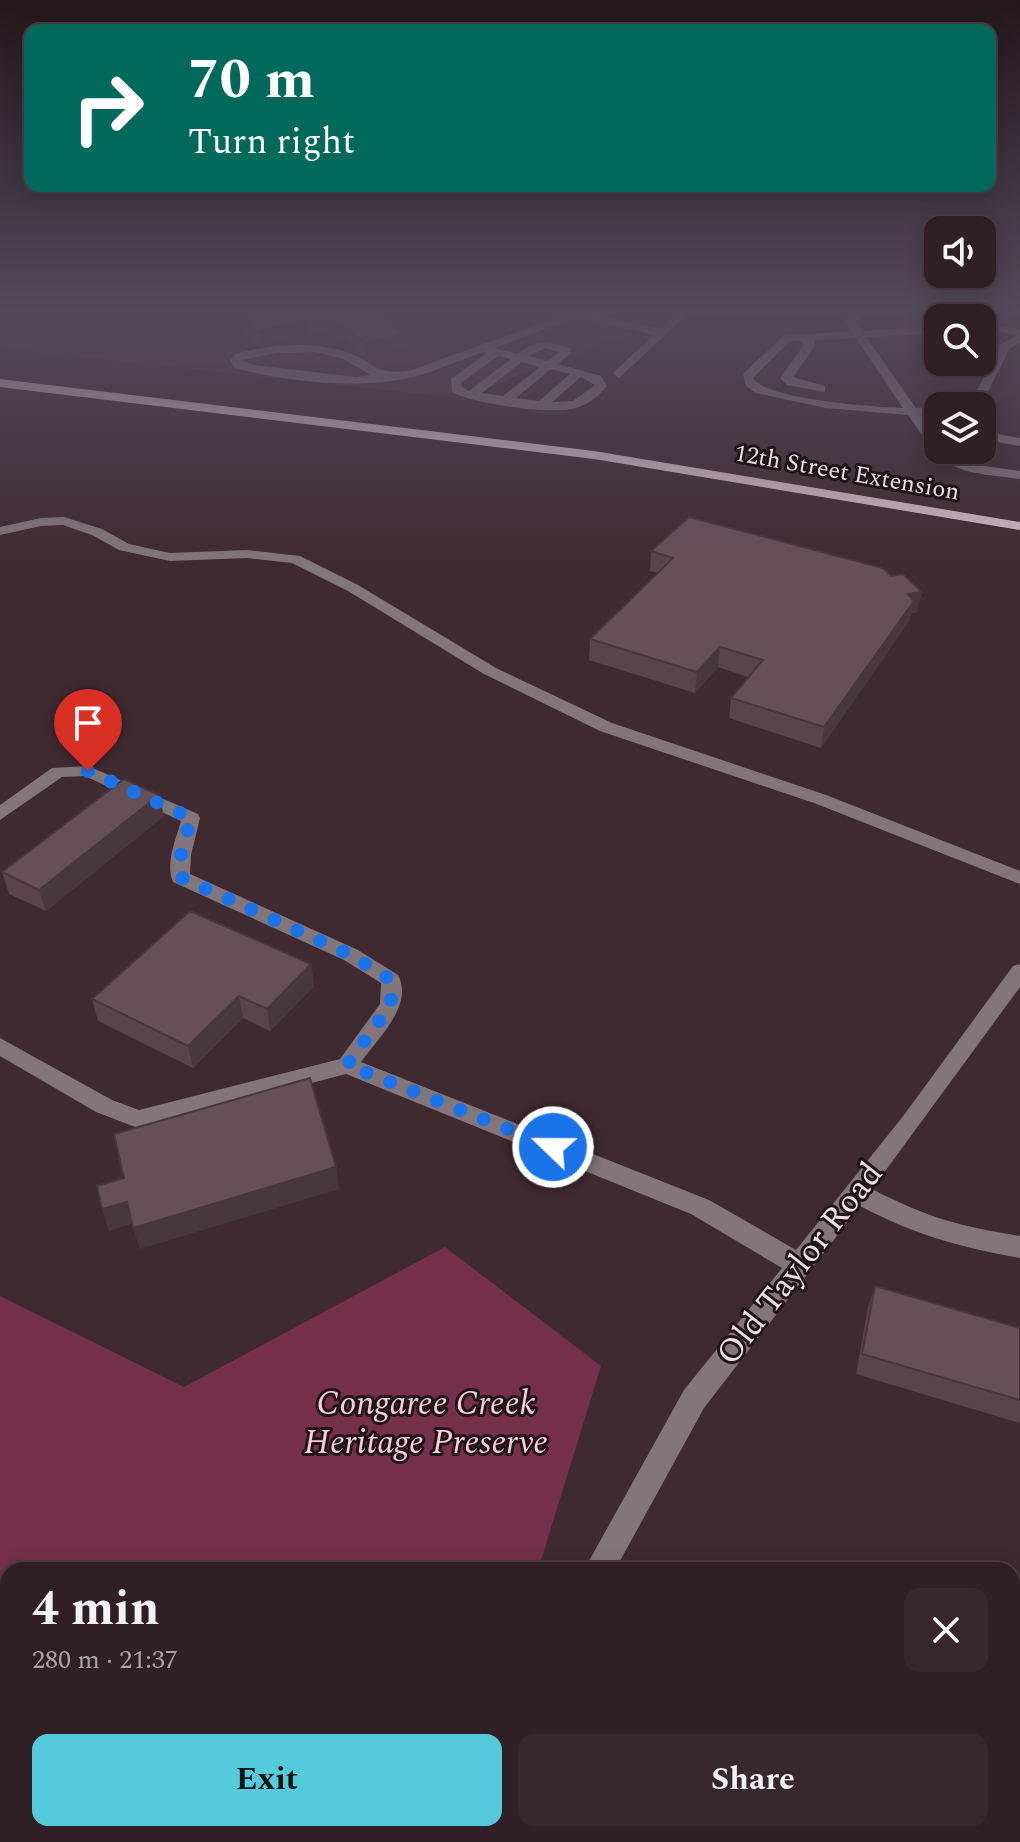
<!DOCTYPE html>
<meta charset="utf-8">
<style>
body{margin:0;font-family:Spectral,serif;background:#38282d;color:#f1f3f6;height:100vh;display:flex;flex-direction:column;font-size:30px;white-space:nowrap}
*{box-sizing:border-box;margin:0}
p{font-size:26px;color:#a8a3a7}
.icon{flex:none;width:44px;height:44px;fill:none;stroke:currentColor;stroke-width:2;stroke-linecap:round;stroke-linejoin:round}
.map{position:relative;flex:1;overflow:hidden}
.side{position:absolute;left:0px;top:1562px;width:1020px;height:280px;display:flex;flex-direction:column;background:#302025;border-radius:24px 24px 0 0;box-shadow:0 4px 20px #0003,0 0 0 2px #4b3e42}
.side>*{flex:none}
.banner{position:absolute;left:24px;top:24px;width:972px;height:168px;border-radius:16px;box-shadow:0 4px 20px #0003,0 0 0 2px #4b3e42;background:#00695c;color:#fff;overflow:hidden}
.buttons{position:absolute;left:924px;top:216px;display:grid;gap:16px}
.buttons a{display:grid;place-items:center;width:72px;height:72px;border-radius:16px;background:#302025;box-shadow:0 4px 20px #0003,0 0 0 2px #4b3e42;font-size:40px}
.pin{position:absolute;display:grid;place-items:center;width:68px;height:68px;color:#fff;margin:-82px -34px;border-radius:50% 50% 50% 0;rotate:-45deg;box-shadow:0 0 8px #0007}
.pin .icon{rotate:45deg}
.me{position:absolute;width:88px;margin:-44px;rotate:292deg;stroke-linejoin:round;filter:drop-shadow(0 0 6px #0008)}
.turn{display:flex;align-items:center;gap:28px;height:168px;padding:0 32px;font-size:36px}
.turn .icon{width:104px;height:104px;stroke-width:2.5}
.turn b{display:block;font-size:56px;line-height:68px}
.round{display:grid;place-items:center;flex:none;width:84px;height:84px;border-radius:16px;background:#38282d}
.headline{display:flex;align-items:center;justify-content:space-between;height:136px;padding:0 32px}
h1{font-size:48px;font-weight:700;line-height:60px}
.action{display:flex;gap:16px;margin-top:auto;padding:16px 32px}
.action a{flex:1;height:92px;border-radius:16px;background:#53cbda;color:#111;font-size:32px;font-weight:700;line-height:92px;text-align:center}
.action a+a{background:#38282d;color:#f1f3f6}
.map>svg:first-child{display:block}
.built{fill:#4f333c}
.green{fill:#76304c}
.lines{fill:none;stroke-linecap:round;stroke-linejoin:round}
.path{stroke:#756167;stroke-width:6;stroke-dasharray:3 9;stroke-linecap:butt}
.minor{fill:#82767a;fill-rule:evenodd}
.major{fill:#d3bbc3;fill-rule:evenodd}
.rail{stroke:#ccbcc1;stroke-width:4;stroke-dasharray:2 5;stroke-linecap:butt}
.wall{fill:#59444b}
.shaded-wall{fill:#48373d}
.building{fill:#674f57;stroke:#48373d;stroke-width:2}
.route{stroke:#1a73e8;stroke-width:14;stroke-dasharray:0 25.2}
.labels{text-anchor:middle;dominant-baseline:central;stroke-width:6;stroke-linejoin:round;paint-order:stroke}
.far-street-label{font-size:24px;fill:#eedfe3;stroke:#201619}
.near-street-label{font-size:34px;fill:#eedfe3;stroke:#201619}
.near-park-label{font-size:34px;font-style:italic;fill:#f9ccda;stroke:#201619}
</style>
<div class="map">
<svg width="1020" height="1842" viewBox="0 0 1020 1842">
<rect width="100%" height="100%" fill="#402a31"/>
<!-- built -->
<path class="built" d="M0,308H699L459,398L0,348Z"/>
<!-- green -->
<path class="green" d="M445,1247L601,1366L538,1570H8V1834H465L463,1842H0V1296L184,1387Z"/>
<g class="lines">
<!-- path -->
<path class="path" d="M553,1842L556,1834"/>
<!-- minor -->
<g class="minor">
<path d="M583,308H597L593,311L610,318L660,329L683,308H694L619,378L613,374L615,371L654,335L603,323L583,315L494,348L518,354C537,339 549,341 571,349V353L558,364L601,376L607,386C599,396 589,404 576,408C552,415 474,404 452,392L451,379L487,353L483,352C460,360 436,371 413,377C358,390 290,382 235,368L230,360L235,354C271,345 310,340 346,352C375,362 373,375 409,371ZM545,348L559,352L547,361L529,356ZM315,352L343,359L371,375L356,377L253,365L242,360L276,353ZM498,356L511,359L469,391L462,387L461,383ZM522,362L540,367L503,396L482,393ZM551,369L570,374L539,401L516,398ZM581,377L595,385L573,401L552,402Z"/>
<path d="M863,308H876L857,320L862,331L938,327V333L866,337L916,408L938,407V415H921L938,440V450H946L969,464L1020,471V479C951,470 949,474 908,415L826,408L756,393L746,386L743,374L783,336L851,331L845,323L846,318ZM856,338L903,408C876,407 766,400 753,378L790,341H803V346L780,378L787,385L825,392V386L793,377L815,346V340Z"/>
<path d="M888,308H908L952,318L938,320Z"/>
<path d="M982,322L1020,329V343L1010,348L981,405L965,406L972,400L1001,344L1018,335L982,328Z"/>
<path d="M982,431L1020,438V446L982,439Z"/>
<path d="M64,517L102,529L129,544L170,553L247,550L300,556L358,585L496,668L612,723L826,795L1020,871V884L814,803L600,731L484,674L348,591L292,563L247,558L170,561L119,550L92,535L63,525L41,526L0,535V527L41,518Z"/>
<path d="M88,766L198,814L200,818L191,855L190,874L358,950L398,975C414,1005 378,1038 361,1062L709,1200L796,1250L904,1115L1013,966L1020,964V987L872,1189C928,1218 959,1226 1020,1236V1258C958,1247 916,1235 860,1206L704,1408L615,1570H584L684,1390L782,1268L691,1214L346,1074L138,1128L96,1112L0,1056V1038L112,1100L139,1110L340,1059L380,1004L381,983L344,960L173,882C165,863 176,839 181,821L85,776L62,777L0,820V805L52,768Z"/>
<path d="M599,1834H634L637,1842H603Z"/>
</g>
<!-- major -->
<path class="major" d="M0,379L594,451L1020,522V530L594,459L0,387Z"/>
<!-- rail -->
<path class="rail" d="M982,308L1020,315"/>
</g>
<!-- wall -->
<g class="wall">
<path d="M284,308H436L383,318L407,347L365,356L341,337L308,333L259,344L241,330L240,317Z"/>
<path d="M651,551L917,612L911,613L909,621L821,748L729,718L731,698L748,677L718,667L695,693L589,660L590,639L658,573L650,571Z"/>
<path d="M164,816L46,911L9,894L2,872Z"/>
<path d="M311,964L314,986L270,1031L243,1018L193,1068L98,1021L92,999Z"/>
<path d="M875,1286L1020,1328V1423L856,1374L868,1308Z"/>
</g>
<!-- shaded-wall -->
<g class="shaded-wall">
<path d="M369,308H436L370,321Z"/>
<path d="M307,320L308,333L259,344L257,331Z"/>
<path d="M406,334L407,347L365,356L364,343Z"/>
<path d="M922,592L917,612L911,613L909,621L821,748L824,727L908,594Z"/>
<path d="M720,647L718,667L695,693L697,672Z"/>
<path d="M159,795L164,816L46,911L39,890Z"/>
<path d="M311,964L314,986L270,1031L267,1009Z"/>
<path d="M239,996L243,1018L193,1068L188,1046Z"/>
<path d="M336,1167L339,1189L140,1249L133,1228Z"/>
<path d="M127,1202L134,1223L109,1231L102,1209Z"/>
</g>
<!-- building -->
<g class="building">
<path d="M283,308H372H369L406,334L364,343L340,324L307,320L257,331L240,317Z"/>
<path d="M689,517L883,568L891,576L903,574L922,592L908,594L914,601L824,727L731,698L763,660L720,647L697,672L590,639L673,558L651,551Z"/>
<path d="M124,779L159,795L39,890L2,872Z"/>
<path d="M190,911L311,964L267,1009L239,996L188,1046L92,999Z"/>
<path d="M310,1078L336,1167L133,1228L127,1202L102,1209L97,1186L124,1178L114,1134Z"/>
<path d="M875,1286L1020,1328V1400L862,1354Z"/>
</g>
<!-- sky -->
<linearGradient id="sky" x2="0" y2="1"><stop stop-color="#23171b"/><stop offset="0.55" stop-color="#534a5a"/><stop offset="1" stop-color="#534a5a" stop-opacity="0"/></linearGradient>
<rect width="1020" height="565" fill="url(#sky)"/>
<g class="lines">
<!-- route -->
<path class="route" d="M88,771L191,818L181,855L180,877L351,955L391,980V1005L347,1065L553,1147"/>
</g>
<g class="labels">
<!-- far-street labels -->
<g class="far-street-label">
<text transform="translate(847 473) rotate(10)">12th Street Extension</text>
</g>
<!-- near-street labels -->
<g class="near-street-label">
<text transform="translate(800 1264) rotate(-52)">Old Taylor Road</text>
</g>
<!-- near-park labels -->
<g class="near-park-label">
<text x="426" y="1404">Congaree Creek<tspan x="426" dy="39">Heritage Preserve</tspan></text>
</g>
</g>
</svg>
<div class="buttons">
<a><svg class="icon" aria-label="sound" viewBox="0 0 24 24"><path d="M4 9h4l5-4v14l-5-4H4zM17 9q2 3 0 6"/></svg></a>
<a><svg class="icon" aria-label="search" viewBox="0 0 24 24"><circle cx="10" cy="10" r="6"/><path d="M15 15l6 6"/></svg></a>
<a><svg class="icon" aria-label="layers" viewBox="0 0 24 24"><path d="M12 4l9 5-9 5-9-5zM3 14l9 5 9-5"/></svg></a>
</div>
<div class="pin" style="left:88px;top:771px;background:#d93025"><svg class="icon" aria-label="arrive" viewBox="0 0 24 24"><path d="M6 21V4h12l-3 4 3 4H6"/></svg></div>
<svg class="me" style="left:553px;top:1147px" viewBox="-20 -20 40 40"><circle r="17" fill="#1a73e8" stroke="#fff" stroke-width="3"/><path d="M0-11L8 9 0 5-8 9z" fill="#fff"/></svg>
<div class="banner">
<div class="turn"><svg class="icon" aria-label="right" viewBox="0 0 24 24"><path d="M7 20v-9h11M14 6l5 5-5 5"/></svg><div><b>70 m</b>Turn right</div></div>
</div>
<section class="side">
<div class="headline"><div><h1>4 min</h1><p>280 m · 21:37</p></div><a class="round"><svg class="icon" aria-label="close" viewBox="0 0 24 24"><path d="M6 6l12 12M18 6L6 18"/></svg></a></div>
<div class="action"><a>Exit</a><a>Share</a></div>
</section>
</div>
